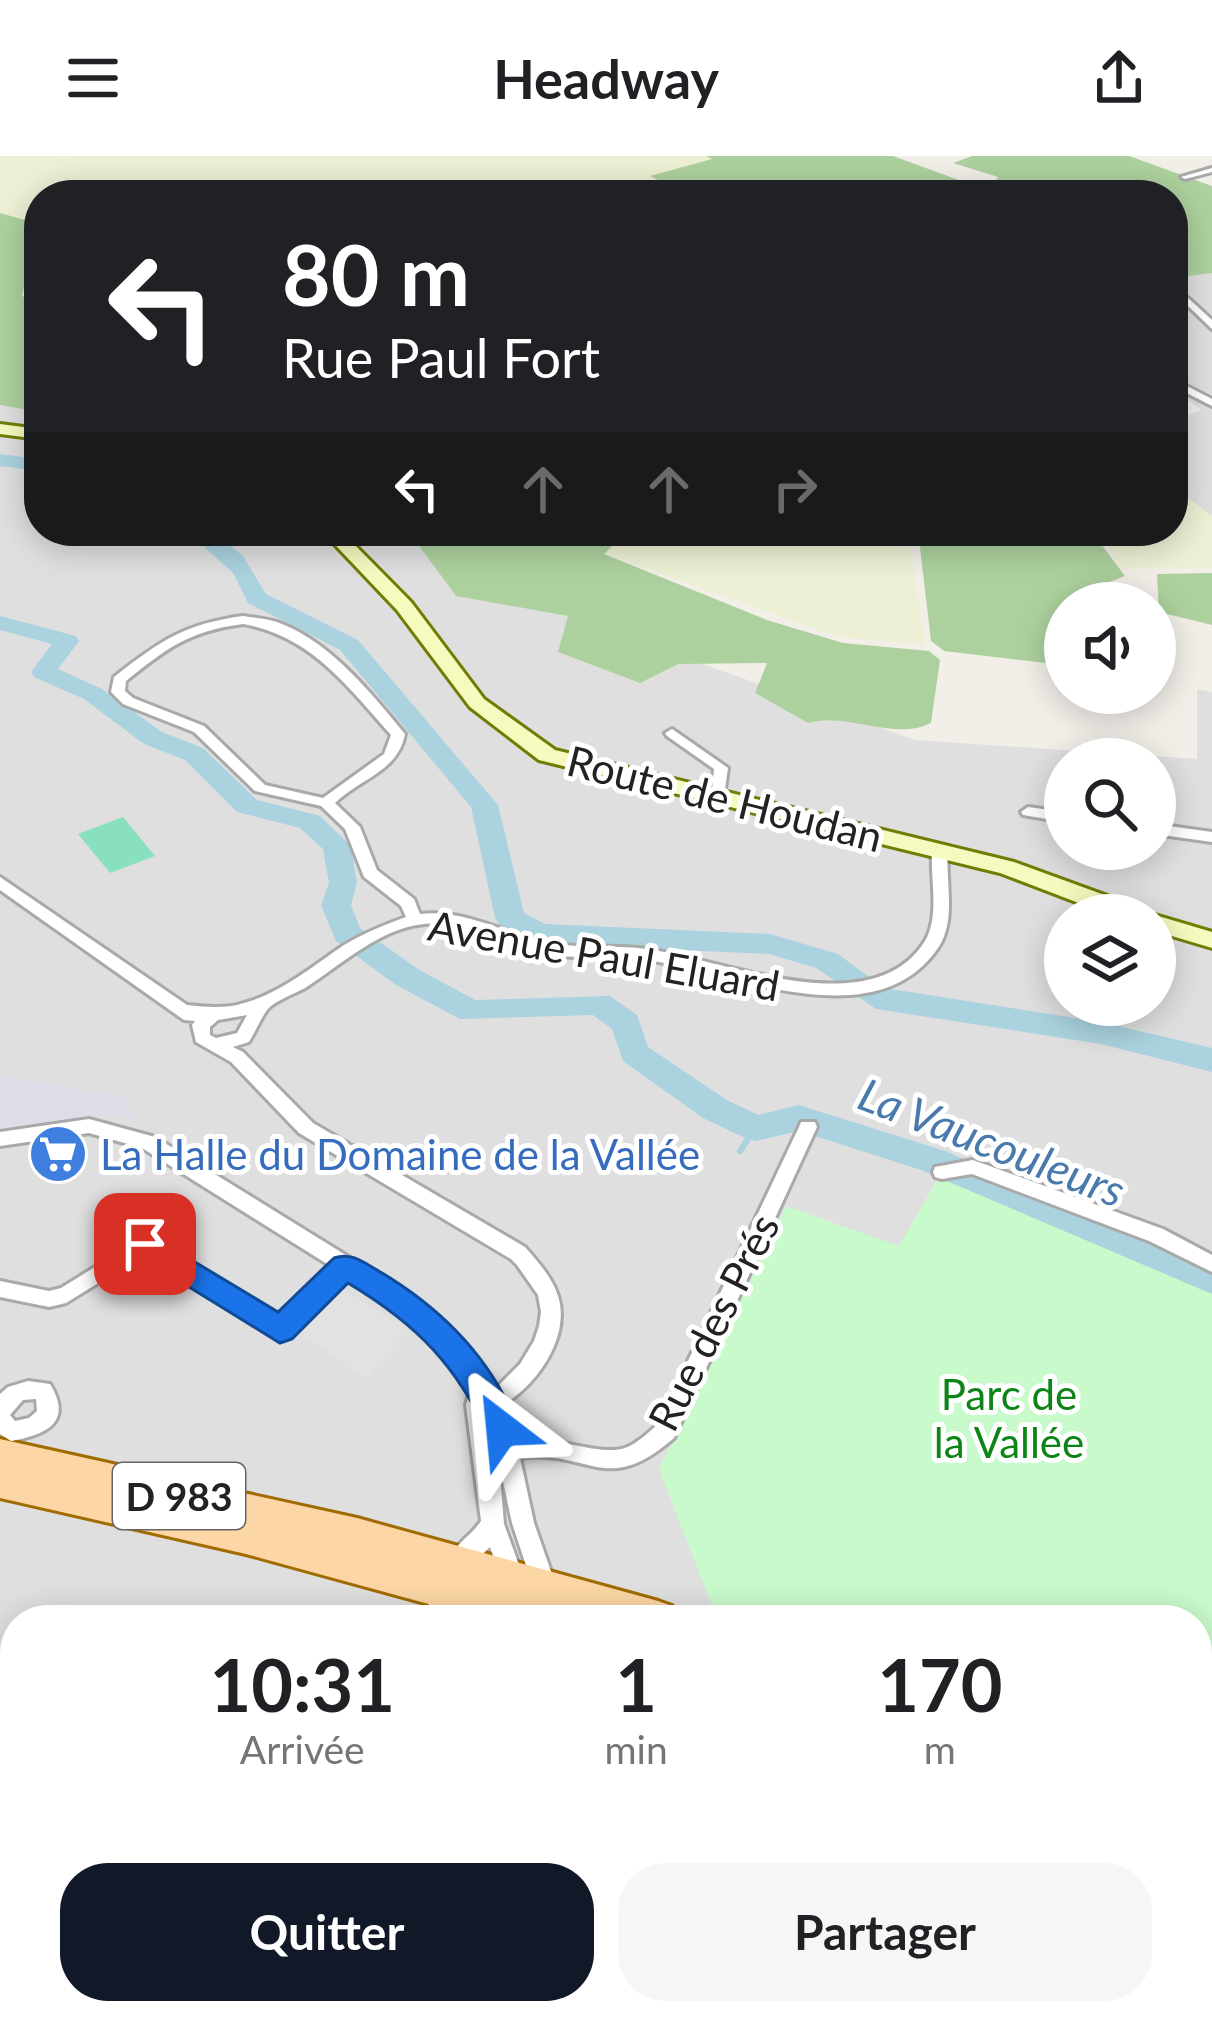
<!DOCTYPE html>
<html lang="fr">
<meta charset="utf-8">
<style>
body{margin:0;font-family:Lato,sans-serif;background:#f6f6f6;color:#202124;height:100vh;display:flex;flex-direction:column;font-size:45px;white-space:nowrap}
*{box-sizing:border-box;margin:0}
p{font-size:39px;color:#757577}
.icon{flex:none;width:66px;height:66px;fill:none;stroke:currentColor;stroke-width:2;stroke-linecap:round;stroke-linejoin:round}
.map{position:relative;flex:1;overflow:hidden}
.panel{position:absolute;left:0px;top:1449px;width:1212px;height:420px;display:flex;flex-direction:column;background:#fff;border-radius:48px 48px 0 0;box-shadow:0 6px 30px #0003}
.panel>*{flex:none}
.top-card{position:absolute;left:24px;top:24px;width:1164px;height:366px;border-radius:48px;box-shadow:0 6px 30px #0003;background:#202124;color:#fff;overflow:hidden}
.fabs{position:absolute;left:1044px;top:426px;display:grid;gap:24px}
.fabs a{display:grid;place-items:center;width:132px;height:132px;border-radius:50%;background:#fff;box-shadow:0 6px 30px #0003;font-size:60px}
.pin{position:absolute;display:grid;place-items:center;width:102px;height:102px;color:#fff;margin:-51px;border-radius:24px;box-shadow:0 6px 18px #0006}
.me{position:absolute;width:132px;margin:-66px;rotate:331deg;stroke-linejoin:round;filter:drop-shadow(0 0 9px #0008)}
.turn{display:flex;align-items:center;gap:42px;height:252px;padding:0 60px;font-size:54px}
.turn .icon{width:156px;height:156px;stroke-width:2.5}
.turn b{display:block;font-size:84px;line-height:102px}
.lanes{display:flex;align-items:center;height:114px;padding:0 60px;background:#0003;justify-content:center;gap:60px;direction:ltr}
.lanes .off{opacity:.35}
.eta{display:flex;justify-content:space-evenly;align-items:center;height:204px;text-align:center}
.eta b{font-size:72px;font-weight:700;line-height:84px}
.action{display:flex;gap:24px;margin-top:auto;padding:24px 60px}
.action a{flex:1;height:138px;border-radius:48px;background:#111827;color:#fff;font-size:48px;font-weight:700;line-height:138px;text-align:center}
.action a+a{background:#f6f6f6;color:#202124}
header{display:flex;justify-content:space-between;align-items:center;height:156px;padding:0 60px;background:#fff;font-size:54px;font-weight:700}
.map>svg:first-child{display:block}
.residential{fill:#e0dfdf;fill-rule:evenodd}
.farmland{fill:#eef0d5}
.forest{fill:#add19e}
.park{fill:#c8facc}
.pitch{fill:#88e0be}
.parking{fill:#e2e2e2}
.plaza{fill:#dddde8}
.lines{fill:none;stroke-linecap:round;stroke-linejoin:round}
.stream{stroke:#aad3df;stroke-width:6}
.river{fill:#aad3df;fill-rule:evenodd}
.street-casing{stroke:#a9a9a9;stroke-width:6}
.secondary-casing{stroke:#707d05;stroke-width:6}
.primary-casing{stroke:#a06b00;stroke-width:6}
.street{fill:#fff;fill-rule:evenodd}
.secondary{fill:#f7fabf;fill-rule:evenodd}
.primary{fill:#fcd6a4;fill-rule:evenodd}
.route{fill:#1a73e8;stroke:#114b97;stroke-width:3}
.labels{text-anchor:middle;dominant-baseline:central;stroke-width:10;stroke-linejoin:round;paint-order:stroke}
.shield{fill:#fff;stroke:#646464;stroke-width:3}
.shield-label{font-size:39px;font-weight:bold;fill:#222}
.street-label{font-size:42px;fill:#222;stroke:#fff}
.shop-label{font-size:42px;fill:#366cbe;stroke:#fff;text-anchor:start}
.park-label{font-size:42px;fill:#0c8416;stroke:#fff}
.water-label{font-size:45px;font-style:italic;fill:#4a7aab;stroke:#fff}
</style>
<header><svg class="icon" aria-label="menu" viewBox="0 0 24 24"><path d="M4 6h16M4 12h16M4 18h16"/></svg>Headway<svg class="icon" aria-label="share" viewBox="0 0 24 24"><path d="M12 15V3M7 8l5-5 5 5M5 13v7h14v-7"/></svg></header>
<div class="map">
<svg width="1212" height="1869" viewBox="0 0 1212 1869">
<rect width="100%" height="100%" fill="#f2efe9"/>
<!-- residential -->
<g class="residential">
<path d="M1212,117V360L1173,331V265L1202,254L1173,235V122Z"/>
<path d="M0,249L39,256V375H408L456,440L569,460L915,584L1197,603V533L1212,536V1869H0ZM1065,603H1155V693H1065ZM1065,759H1155V849H1065ZM15,1464H1197V1854H15Z"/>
</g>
<!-- farmland -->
<g class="farmland">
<path d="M0,0H706L714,3L652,21L687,39H39V68L0,57Z"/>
<path d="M1173,331L1212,360V412L1120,413L1104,380L1009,375H1173Z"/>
<path d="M627,375H908L925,489L838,481L603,397Z"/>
</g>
<!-- forest -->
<g class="forest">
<path d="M706,0H893L989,35L998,21L953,7L972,0H1129L1212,30V117L1173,122V39H687L650,20L712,3Z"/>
<path d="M0,57L39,68V100L32,103L22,139L39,158V173L30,184L39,187V256L0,249Z"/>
<path d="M408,375H627L604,398L767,464L843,487L929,495L940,504L931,567C894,586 848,555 808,567L755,537L767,507L678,508L640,527L558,496L568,460L456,440Z"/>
<path d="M918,375L1098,384L1125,420L1088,434L1074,447H1065L1055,508L944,495L931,485Z"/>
<path d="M1212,417V469L1159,456L1157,418Z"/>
</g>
<!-- park -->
<path class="park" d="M937,1024L970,1025L1212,1128V1593L1197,1588V1464H779L713,1452L659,1313L786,1050L899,1090Z"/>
<!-- pitch -->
<path class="pitch" d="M123,661L155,700L110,717L78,678Z"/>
<!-- parking -->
<path class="parking" d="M340,1131L409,1175L365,1222L296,1174Z"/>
<!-- plaza -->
<path class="plaza" d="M0,919L125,942L137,964L100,958L37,971H0Z"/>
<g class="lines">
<!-- stream -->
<path class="stream" d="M740,995L755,972"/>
<!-- river -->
<g class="river">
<path d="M0,298L39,303V315L0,310Z"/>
<path d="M140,375H207L217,379L243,400L266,438L358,484L498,649L524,757L545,768L770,778L838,798L884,832L1101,866L1212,892V916L1101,888L876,853L816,812L769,798L540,788L500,769L495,762L471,651L340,494L248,447L233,417L202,389L151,382Z"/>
<path d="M0,460L76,480L79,485L58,513L102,533L162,576L203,592L257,644L320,660L351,690L357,727L351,749L360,772L418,813L475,844L610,840L637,859L648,891L727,944L758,959L799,949L945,995L1212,1107V1138L921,1014L799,975L755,985L743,981L703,962L623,905L612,873L593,859L460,863L396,829L336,785L321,749L329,727L323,693L300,672L237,656L185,604L144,588L84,543L34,521L31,516L52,488L0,474Z"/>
</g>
<!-- street casing -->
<g class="street-casing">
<g id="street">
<path d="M1212,12V16L1185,23L1181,21Z"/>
<path d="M1188,142L1212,164V173L1185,147L1183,145Z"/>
<path d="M1173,223L1212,243V250L1173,230Z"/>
<path d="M243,460C256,462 270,463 282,468C332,488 371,537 405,578C398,616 359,623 335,647L360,671L377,714L414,743L420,758C461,753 498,774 537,784C573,794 610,788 647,793C723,803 872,870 925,785C940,760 930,722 932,694L940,689L948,694C945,726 957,764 938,792C875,884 732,816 647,804C611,799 574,805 539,796C501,787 464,764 424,768C380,772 341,809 305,832C294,838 274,845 267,854C260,864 255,876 249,886L233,891L243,896L313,967L525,1091C538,1106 552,1121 558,1140C571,1180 537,1229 504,1248L515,1284C552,1278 599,1301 625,1292C638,1287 648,1277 658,1268L799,971L801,966H815L817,971L674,1282C605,1342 590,1293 520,1302L534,1367L568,1464H544L512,1367L499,1307L504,1368L539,1464H515L490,1391L465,1415L457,1418L449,1415L445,1407C452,1391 471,1380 481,1365L466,1249L471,1231L438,1187L393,1149L348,1121L287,1180L280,1183L145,1098L66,1147L49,1151L0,1141V1125L49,1135L61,1132L145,1080L278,1162L332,1111L142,992L89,977L0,990V976L89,963L155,981L407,1137L452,1175L496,1232L520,1208L534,1185L539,1170L541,1156L538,1139L517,1109L511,1103L299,977L231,906L196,886L192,869L195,865L184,864L0,734V721L187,849C206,851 225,853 244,847C281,837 313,810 344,789C364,777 384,769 406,761L401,750L364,721L345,673L321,650L255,635L194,576L123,548L111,536L114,521C160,485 184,468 243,460ZM243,468C311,480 347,530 391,579L384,598L323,642L265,629L204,570L133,542L125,535L126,525C167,492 189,475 243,468ZM247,859L237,877L216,882L210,879V871L218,864Z"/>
<path d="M672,573L728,612L723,647L718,649L711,644L714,613L667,580L665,577Z"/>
<path d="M1028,651L1065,656V666L1023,659L1021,656Z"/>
<path d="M1155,668L1212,676V686L1155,678Z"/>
<path d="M973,1004L1163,1073L1212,1099V1116L1149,1085L972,1018L942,1023L935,1021L933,1016L935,1011Z"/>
<path d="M28,1225L50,1228C74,1267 45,1279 11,1285L0,1278V1238L8,1231ZM36,1243L37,1255L29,1262L15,1265L10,1259L23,1244Z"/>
<path d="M437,1431L476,1456L480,1464C458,1464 436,1465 425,1442L429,1434Z"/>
<path d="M15,1705V1733L0,1740V1712Z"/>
<path d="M436,1854H464L466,1869H438Z"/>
<path d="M656,1854H685L679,1869H650Z"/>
<path d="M720,1854H749L755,1869H726Z"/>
</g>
</g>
<!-- secondary casing -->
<g class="secondary-casing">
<g id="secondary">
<path d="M0,268L39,273V283L0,278Z"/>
<path d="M322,375H341L411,446L484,543L555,594L1014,706L1143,753L1146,759H1110L1000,717L539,604L470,551L397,454Z"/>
<path d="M1155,759L1212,776V792L1155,775Z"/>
</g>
</g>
<!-- primary casing -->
<g class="primary-casing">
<g id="primary">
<path d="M0,1283L357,1362L658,1445L672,1450L678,1464H590L575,1460L577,1464H487L246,1398L0,1342Z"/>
<path d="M1197,1606L1212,1610V1685L1197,1681Z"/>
</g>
</g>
<!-- street -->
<use href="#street" class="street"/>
<!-- secondary -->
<use href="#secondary" class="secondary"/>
<!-- primary -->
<use href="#primary" class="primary"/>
</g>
<!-- route -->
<path class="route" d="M145,1076L278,1156L334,1102C351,1096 363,1106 377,1114C442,1152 492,1202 519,1273L514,1283L502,1288L491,1283C456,1209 418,1169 348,1127L292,1183L280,1187L134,1097L130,1088L134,1080Z"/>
<!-- icons -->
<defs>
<g id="supermarket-disc" transform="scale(3)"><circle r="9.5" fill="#3f7fe0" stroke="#fff"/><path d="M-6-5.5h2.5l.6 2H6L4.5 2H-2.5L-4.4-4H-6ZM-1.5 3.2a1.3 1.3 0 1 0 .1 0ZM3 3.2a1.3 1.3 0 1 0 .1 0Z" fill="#fff"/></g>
</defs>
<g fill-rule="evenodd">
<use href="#supermarket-disc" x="58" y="998"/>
</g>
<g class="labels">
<!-- shield labels -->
<rect class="shield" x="113" y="1307" width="132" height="66" rx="9"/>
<g class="shield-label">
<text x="179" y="1340">D 983</text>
</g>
<!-- street labels -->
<g class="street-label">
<text transform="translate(725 642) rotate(14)">Route de Houdan</text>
<text transform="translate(604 799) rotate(10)">Avenue Paul Eluard</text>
<text transform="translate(713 1166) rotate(-63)">Rue des Prés</text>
</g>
<!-- shop labels -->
<g class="shop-label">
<text x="100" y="998">La Halle du Domaine de la Vallée</text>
</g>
<!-- park labels -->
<g class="park-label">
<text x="1009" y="1238">Parc de<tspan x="1009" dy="48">la Vallée</tspan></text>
</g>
<!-- water labels -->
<g class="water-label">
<text transform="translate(992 986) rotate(21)">La Vaucouleurs</text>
</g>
</g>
</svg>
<div class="fabs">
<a><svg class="icon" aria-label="sound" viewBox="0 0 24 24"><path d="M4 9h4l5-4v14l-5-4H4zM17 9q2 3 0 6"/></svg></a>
<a><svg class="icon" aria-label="search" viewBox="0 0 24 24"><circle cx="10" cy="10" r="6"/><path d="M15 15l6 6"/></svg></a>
<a><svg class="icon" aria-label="layers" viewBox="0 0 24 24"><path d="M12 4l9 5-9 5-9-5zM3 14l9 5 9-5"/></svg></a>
</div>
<div class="pin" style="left:145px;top:1088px;background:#d93025"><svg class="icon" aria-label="arrive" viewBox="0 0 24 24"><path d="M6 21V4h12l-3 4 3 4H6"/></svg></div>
<svg class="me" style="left:502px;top:1273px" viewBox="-20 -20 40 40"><path d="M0-17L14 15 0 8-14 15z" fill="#1a73e8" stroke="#fff" stroke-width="4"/></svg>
<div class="top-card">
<div class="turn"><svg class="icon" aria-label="left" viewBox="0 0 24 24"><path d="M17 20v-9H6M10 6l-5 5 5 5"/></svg><div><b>80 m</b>Rue Paul Fort</div></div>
<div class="lanes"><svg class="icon" aria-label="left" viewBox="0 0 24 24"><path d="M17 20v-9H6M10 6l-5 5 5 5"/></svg><svg class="icon off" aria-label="ahead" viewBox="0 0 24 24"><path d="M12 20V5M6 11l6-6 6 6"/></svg><svg class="icon off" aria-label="ahead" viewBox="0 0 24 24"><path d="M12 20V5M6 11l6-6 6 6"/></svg><svg class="icon off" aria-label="right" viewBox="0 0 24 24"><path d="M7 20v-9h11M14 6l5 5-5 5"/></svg></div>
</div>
<section class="panel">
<div class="eta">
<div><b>10:31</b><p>Arrivée</p></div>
<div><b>1</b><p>min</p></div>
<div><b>170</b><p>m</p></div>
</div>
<div class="action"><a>Quitter</a><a>Partager</a></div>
</section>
</div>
